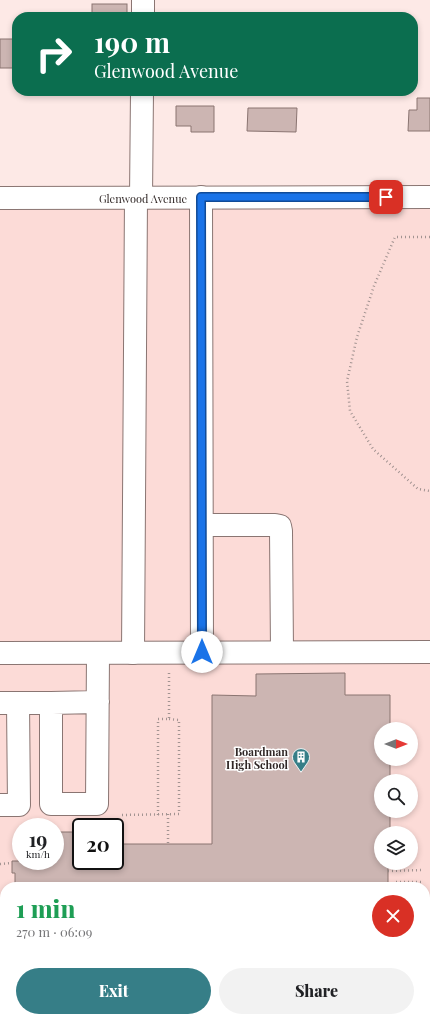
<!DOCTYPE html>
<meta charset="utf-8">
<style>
body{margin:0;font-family:"Playfair Display",serif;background:#f2f2f2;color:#202124;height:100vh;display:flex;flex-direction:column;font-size:15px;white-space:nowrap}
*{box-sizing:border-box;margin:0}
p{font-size:13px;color:#757577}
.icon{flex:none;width:22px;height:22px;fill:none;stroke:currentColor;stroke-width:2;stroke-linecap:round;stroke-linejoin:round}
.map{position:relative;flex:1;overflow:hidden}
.details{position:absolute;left:0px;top:882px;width:430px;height:140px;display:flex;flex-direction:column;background:#fff;border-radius:16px 16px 0 0;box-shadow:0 2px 6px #0003}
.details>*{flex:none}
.top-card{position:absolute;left:12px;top:12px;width:406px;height:84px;border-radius:16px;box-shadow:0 2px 6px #0003;background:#0b6e4f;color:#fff;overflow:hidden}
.needle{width:26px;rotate:90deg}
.tools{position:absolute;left:374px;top:722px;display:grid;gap:8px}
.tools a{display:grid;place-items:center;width:44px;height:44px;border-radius:50%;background:#fff;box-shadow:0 2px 6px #0003;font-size:20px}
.speed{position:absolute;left:12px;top:818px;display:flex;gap:8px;font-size:20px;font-weight:700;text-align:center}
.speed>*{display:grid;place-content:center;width:52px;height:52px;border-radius:50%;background:#fff;box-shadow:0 2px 6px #0003;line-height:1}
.speed small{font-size:10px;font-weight:400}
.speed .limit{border:2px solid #111;border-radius:6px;background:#fff;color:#111}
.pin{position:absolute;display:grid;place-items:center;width:34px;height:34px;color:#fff;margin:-17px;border-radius:8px;box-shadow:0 2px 6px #0006}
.me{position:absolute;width:44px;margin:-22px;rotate:0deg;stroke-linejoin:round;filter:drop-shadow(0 0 3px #0008)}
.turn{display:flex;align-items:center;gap:14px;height:84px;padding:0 16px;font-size:18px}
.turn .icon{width:52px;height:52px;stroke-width:2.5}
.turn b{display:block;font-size:28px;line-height:34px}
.round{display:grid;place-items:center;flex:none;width:42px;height:42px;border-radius:21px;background:#f2f2f2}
.head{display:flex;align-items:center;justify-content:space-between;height:68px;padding:0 16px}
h1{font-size:24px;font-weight:800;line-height:30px;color:#1e9e55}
.button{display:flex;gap:8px;margin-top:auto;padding:8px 16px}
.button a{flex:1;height:46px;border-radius:24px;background:#367e87;color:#fff;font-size:16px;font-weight:800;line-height:46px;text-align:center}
.button a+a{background:#f2f2f2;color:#202124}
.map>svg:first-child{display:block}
.built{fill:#fcdbd7;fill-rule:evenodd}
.building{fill:#ccb5b2;stroke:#8a7471}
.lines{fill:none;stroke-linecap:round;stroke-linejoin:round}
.minor-casing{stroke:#8a7572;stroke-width:24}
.path{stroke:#a29391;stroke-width:2.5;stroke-dasharray:1 3;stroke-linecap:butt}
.minor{stroke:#fff;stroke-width:22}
.route-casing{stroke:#114b97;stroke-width:10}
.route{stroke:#1a73e8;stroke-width:7}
.labels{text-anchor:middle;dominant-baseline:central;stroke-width:3;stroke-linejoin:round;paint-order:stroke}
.street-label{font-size:11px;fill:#302726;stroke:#fff}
.poi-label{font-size:11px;font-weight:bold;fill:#302726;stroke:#fff;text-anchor:end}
</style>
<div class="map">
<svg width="430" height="1022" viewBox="0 0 430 1022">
<rect width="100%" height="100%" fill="#fde9e6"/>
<!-- built -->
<path class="built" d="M430,197V1022H0V198ZM381,729H411V759H381ZM381,781H411V811H381ZM21,827H55V861H21ZM81,827H115V861H81ZM381,833H411V863H381ZM5,887H425V1017H5Z"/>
<!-- building -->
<g class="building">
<rect x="92" y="4" width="35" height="13"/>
<rect x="0" y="39" width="17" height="29"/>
<path d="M417,98H430V131H408L409,110H417Z"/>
<path d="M176,106H214V132H191V126H176Z"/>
<path d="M248,108H297L296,132L247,131Z"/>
<path d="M345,673V695H390V729H381V759H390V781H381V811H390V833H381V863H388V887H15V873H12V861H55V832H81V861H115V844H212V695L256,696V674Z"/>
</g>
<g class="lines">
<!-- minor casing -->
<g class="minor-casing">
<g id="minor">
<path d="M143,17V0"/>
<path d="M201,197L202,652"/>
<path d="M0,198L430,197"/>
<path d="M141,198L142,91"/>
<path d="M202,525H275L280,526L281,531L282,652"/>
<path d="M0,653L430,652"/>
<path d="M133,653L136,198"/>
<path d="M98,702L51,703V804H97L98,653"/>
<path d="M0,703H51"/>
<path d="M0,805H19L18,703"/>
</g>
</g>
<!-- path -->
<g class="path">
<path d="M430,237H395L374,286L357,337L347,381L350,411L373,449L418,489L430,491"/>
<path d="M168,814V844"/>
<path d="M122,815L179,814V720L169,719"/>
<path d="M158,815V719H169V670"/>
<path d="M0,864L12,863"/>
<path d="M388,871L422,870"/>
<path d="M396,882H422"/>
<path d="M0,1009H5"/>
</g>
<!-- minor -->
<use href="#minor" class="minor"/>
</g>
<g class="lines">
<!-- route casing -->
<g class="route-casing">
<path id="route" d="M202,652L201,197H386"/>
</g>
<!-- route -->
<use href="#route" class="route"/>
</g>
<!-- icons -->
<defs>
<g id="building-pin" transform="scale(0.9)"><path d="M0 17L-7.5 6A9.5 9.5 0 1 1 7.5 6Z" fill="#367e87" stroke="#fff"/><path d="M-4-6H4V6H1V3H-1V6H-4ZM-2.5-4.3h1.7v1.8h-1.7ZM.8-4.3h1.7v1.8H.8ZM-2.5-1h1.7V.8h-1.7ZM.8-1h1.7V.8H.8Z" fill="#fff"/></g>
</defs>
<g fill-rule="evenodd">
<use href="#building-pin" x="301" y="757"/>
</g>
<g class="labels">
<!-- street labels -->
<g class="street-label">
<text x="143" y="198">Glenwood Avenue</text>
</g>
<!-- poi labels -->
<g class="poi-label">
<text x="288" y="751">Boardman<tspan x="288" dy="13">High School</tspan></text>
</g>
</g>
</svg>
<div class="tools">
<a><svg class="needle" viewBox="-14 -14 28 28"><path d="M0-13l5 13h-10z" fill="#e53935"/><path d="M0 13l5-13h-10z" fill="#757577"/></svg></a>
<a><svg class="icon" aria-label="search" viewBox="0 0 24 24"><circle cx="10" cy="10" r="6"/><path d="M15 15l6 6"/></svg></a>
<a><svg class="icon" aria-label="layers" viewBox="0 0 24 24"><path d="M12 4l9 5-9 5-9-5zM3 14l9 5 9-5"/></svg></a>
</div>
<div class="speed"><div>19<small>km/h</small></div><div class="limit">20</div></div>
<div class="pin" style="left:386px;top:197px;background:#d93025"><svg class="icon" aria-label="arrive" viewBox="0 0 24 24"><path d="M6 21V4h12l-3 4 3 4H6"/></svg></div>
<svg class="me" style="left:202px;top:652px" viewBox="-20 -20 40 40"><circle r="19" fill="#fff"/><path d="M0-13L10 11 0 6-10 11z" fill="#1a73e8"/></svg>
<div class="top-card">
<div class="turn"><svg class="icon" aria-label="right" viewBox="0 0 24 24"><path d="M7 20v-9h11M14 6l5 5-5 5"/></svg><div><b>190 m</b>Glenwood Avenue</div></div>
</div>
<section class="details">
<div class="head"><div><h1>1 min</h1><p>270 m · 06:09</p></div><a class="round" style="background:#d93025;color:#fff"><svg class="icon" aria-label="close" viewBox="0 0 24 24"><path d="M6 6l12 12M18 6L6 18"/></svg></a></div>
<div class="button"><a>Exit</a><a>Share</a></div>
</section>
</div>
